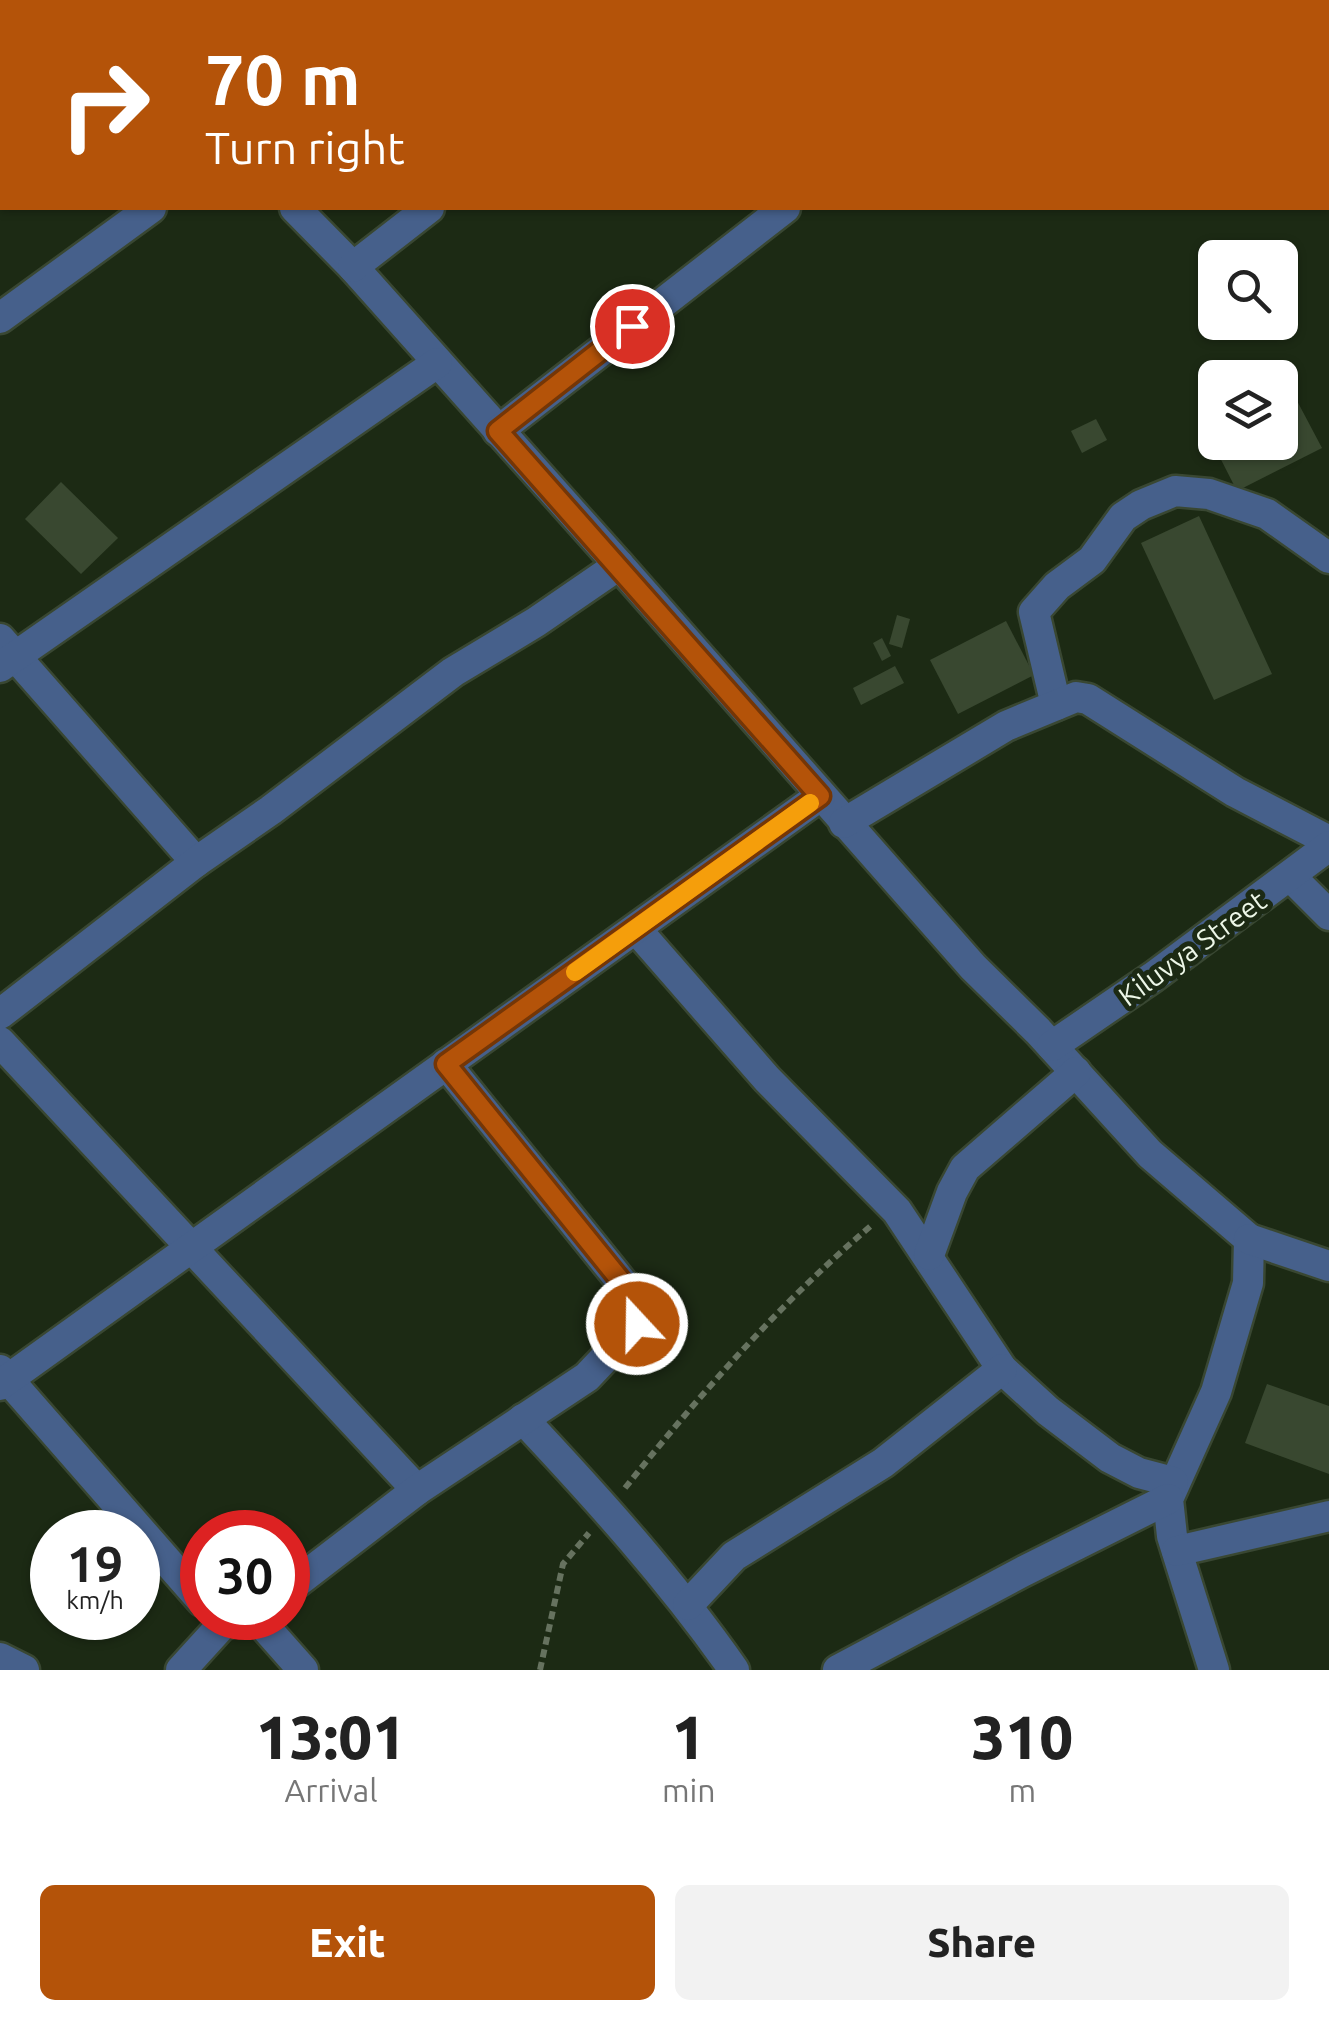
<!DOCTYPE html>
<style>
body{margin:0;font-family:Ubuntu,sans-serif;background:#f2f2f2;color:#222;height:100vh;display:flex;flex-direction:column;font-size:38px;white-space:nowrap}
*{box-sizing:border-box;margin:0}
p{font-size:32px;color:#767676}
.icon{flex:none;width:55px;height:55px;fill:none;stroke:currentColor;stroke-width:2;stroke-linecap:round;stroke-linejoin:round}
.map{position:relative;height:1670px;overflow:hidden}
.drawer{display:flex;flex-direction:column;background:#fff;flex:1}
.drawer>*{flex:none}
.guide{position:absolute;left:0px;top:0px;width:1330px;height:210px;box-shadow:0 2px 8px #0004;background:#b45309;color:#fff;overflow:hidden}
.fabs{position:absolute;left:1198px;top:240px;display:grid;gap:20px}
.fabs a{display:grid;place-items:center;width:100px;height:100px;border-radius:15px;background:#fff;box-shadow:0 2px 8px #0004;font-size:50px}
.speed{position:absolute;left:30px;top:1510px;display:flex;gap:20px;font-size:50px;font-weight:700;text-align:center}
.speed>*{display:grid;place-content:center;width:130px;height:130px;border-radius:50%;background:#fff;box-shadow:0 2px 8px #0004;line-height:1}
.speed small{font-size:25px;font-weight:400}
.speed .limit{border:15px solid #d22;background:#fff;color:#111}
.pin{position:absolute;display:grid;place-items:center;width:85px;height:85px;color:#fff;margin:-42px;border:5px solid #fff;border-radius:50%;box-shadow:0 2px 10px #0007}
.me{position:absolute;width:110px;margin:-55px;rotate:339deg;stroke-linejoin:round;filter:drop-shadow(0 0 8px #0008)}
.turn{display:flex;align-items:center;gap:35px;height:210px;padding:0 40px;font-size:45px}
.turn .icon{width:130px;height:130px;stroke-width:2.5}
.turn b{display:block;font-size:70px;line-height:85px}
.eta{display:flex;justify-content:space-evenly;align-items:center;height:170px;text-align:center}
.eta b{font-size:60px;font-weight:800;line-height:70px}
.action{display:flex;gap:20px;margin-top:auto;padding:20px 40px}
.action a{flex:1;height:115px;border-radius:15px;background:#b45309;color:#fff;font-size:40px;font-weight:800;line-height:115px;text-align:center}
.action a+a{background:#f2f2f2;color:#222}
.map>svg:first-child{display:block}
.building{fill:#394830}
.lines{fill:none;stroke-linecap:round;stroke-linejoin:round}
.minor-casing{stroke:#394732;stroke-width:35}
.path{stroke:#66725f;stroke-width:6;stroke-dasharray:8 5;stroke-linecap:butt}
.minor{stroke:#46608b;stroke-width:30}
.route-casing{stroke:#753606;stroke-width:25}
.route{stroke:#b45309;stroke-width:18}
.slow{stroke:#f59e0b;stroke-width:18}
.labels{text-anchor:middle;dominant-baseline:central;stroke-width:10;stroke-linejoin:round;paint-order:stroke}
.street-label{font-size:28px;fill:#edf7e8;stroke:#1c2a14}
</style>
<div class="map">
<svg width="1329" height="1670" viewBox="0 0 1329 1670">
<rect width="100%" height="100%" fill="#1c2a14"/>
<!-- building -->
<g class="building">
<path d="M1295,397L1322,448L1237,491L1211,440L1280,442V405Z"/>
<path d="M1096,419L1107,440L1082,453L1071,431Z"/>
<path d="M61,482L118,538L81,574L25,519Z"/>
<path d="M1199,516L1272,674L1214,700L1141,543Z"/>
<path d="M897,615L910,619L902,648L889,644Z"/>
<path d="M1006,621L1034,675L958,714L930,660Z"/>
<path d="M882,638L891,656L882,661L873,643Z"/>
<path d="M895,666L904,683L861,705L853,688Z"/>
<path d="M1267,1384L1329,1406V1474L1245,1443Z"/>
<path d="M138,1549L152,1566L138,1577Z"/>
</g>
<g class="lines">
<!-- minor casing -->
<g class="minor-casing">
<g id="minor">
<path d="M113,0L115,2"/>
<path d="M787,0L789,2"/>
<path d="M243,2L246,0"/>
<path d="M693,2L696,0"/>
<path d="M295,208L353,267L619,565L973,967L1038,1031L1150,1154L1249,1239L1248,1283L1216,1392L1168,1499L1172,1536L1214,1670"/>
<path d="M353,267L429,208"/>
<path d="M0,318L151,208"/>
<path d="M498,431L785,208"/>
<path d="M0,639L196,862"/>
<path d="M0,667L437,363"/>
<path d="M1056,705L1034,612L1057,586L1092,560L1123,517L1141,505L1175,491L1209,494L1267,514L1329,558"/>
<path d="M844,823L1006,726L1076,697L1088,699L1235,792L1329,841"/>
<path d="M1291,877L1329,915"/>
<path d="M636,929L767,1079L897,1211L1002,1369L1048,1411L1110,1458L1139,1473L1173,1482"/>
<path d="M0,1014L196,862L271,810L453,672L536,622L619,565"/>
<path d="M0,1042L417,1490"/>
<path d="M1052,1046L1153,977L1329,846"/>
<path d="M1249,1239L1329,1266"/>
<path d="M929,1255L952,1192L965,1168L1076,1072"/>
<path d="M0,1370L202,1601"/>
<path d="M0,1385L820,796"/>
<path d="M523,1419C598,1499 671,1580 734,1670"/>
<path d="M1177,1551L1329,1516"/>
<path d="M288,1589L417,1490L587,1377L637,1324L638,1307L625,1286L446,1064"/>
<path d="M688,1605L734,1556L883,1463L1002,1369"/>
<path d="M257,1618L303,1670"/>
<path d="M0,1658L24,1670"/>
<path d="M181,1670L222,1625L244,1618"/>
<path d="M838,1670L1024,1571L1168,1499"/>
</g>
</g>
<!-- path -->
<g class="path">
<path d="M625,1488C700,1394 781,1302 873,1224"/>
<path d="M540,1670L563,1564L589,1533"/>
</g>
<!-- minor -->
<use href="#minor" class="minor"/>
</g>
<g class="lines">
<!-- route casing -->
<g class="route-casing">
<path id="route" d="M632,326L498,431L820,796L446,1064L625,1286L638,1306L637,1324"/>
</g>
<!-- route -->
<use href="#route" class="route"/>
<!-- slow -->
<path class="slow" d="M575,972L810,803"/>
</g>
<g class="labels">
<!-- street labels -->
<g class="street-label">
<text transform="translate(1192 948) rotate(-36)">Kiluvya Street</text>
</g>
</g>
</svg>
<div class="fabs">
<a><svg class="icon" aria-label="search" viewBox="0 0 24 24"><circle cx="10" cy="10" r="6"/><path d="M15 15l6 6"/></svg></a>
<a><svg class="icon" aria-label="layers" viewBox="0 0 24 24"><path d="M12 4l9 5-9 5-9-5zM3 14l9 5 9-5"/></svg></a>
</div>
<div class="speed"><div>19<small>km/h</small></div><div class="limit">30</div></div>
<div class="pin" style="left:632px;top:326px;background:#d93025"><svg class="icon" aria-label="arrive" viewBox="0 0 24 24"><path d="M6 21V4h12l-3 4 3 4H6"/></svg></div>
<svg class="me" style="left:637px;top:1324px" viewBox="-20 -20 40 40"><circle r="17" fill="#b45309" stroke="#fff" stroke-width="3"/><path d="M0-11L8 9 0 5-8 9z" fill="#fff"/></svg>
<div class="guide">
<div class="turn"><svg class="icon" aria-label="right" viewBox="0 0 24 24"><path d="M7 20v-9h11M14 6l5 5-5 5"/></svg><div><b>70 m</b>Turn right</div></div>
</div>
</div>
<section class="drawer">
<div class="eta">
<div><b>13:01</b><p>Arrival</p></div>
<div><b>1</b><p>min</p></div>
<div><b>310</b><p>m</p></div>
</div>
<div class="action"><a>Exit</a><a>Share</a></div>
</section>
